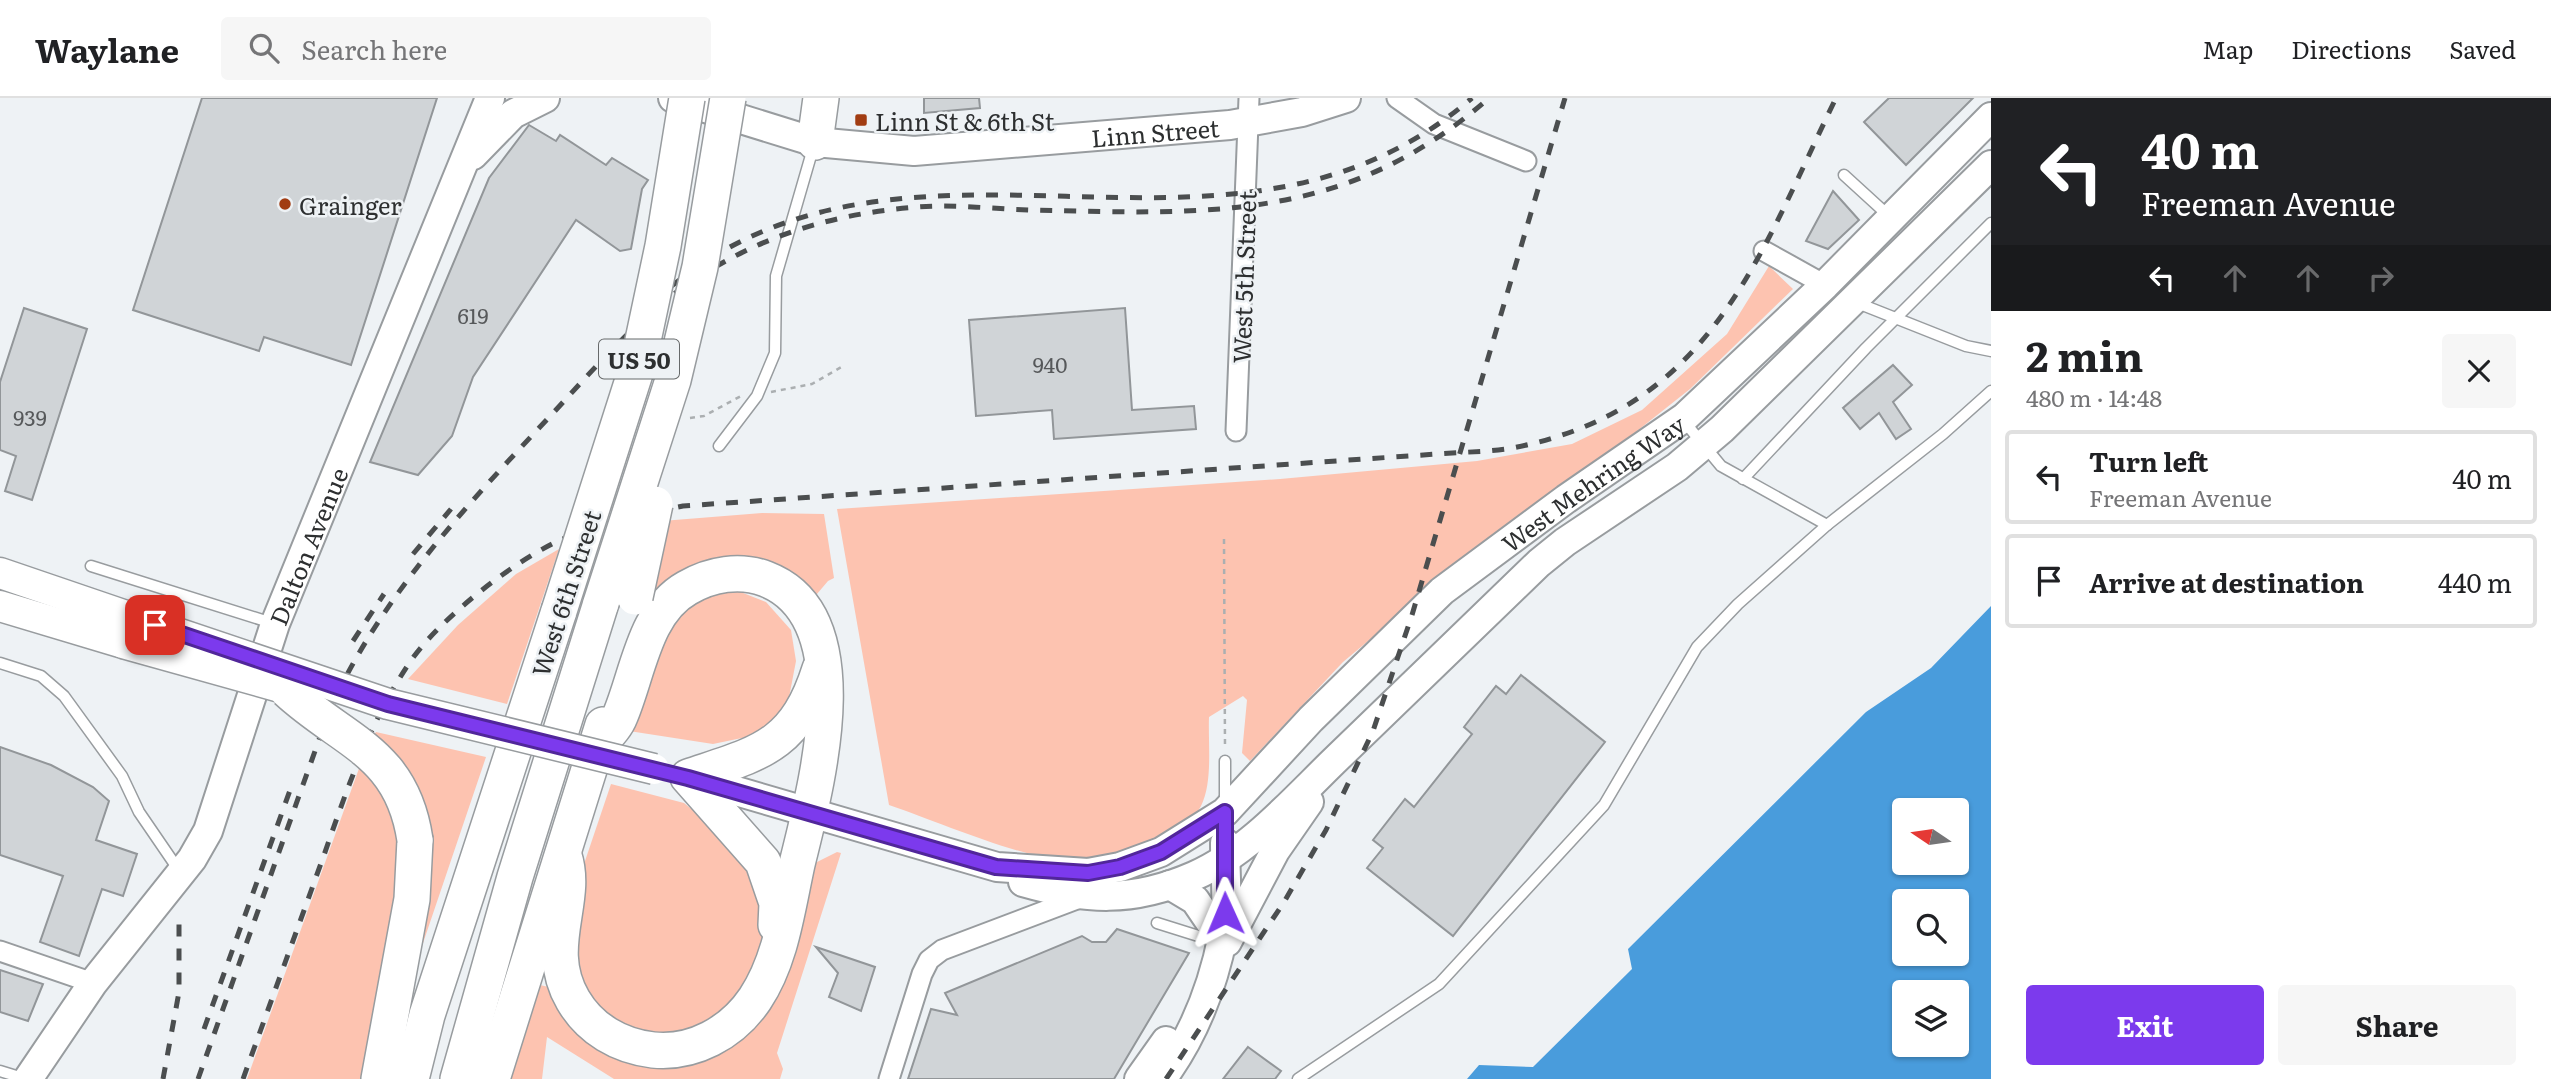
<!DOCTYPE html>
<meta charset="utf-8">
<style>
body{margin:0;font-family:Literata,serif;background:#f6f6f6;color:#202124;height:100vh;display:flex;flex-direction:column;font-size:26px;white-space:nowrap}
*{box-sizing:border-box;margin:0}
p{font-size:23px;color:#757577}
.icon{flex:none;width:38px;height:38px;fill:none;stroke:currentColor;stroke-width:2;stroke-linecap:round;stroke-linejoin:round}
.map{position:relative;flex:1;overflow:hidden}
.panel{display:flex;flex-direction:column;background:#fff;width:560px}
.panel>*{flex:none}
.banner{background:#202124;color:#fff;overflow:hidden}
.needle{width:46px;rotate:283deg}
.controls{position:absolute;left:1892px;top:700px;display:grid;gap:14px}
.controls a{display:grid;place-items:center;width:77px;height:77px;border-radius:7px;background:#fff;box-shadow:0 2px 5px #0004;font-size:35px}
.pin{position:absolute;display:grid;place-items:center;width:60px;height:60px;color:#fff;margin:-30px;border-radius:14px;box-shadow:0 4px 10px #0006}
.me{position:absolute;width:77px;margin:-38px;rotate:359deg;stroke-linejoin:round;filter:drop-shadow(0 0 5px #0008)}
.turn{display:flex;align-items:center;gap:24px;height:147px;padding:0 35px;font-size:32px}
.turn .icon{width:91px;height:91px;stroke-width:2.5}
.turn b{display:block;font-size:49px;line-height:60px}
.lanes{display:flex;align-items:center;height:66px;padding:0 35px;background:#0003;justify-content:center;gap:35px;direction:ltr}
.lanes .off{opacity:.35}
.round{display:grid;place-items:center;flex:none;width:74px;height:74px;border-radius:7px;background:#f6f6f6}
.overview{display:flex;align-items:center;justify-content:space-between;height:119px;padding:0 35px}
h1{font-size:42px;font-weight:700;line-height:52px}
.button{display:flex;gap:14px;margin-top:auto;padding:14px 35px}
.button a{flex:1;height:80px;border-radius:7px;background:#7c3aed;color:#fff;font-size:28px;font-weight:700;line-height:80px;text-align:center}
.button a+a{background:#f6f6f6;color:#202124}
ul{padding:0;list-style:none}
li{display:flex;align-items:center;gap:21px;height:94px;margin:0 14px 10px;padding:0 21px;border:4px solid #e0e0e0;border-radius:7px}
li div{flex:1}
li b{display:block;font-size:26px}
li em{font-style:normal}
header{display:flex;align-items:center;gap:42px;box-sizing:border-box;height:98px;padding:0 35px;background:#fff;border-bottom:2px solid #e0e0e0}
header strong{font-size:33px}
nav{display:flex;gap:38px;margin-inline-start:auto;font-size:24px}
.search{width:490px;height:63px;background:#f6f6f6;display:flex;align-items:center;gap:18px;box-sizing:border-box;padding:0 24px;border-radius:7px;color:#757577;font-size:26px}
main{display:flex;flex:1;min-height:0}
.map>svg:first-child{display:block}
.green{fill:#fdc3b0}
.water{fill:#499cdc;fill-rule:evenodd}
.building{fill:#d0d4d7;stroke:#929699;stroke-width:2}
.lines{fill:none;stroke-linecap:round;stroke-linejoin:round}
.service-casing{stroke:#989c9f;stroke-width:13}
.minor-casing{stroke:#989c9f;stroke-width:23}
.secondary-casing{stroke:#989c9f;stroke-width:32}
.primary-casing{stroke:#989c9f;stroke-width:33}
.motorway-casing{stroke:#989c9f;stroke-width:38}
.path{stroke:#abafb1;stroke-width:2.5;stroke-dasharray:5 5;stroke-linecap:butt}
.service{stroke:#fff;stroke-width:10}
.minor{stroke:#fff;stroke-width:19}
.secondary{stroke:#fff;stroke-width:28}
.primary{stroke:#fff;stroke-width:30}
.motorway{stroke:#fff;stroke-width:35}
.rail{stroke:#4b4e4f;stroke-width:5;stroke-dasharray:12 12;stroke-linecap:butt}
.primary-bridge-casing{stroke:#989c9f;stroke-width:33;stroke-linecap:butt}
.motorway-bridge-casing{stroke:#989c9f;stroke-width:38;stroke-linecap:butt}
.primary-bridge{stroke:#fff;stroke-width:30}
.motorway-bridge{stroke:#fff;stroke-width:35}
.route-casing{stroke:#51269a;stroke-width:18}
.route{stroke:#7c3aed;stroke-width:12}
.poi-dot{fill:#a13c12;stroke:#eef2f5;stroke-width:2.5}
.labels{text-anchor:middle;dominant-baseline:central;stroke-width:5;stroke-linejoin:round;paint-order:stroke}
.number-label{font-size:21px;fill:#56585a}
.shield{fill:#eef2f5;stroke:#676a6b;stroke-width:2}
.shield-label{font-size:23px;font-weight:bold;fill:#2d2f30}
.poi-label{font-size:24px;fill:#2d2f30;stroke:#eef2f5;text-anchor:start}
.street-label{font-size:24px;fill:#2d2f30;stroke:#eef2f5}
</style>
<header>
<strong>Waylane</strong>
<div class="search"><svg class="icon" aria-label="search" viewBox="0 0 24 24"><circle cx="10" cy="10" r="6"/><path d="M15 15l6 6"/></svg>Search here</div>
<nav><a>Map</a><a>Directions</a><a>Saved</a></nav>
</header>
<main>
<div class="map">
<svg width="1991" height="981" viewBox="0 0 1991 981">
<rect width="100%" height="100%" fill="#eef2f5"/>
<!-- green -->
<g class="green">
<path d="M1769,168L1793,191L1690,291L1608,356L1482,448L1343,564L1250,663L1242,655L1247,602L1243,598L1209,619C1208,646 1213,684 1201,708C1193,723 1173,733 1159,740C1130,753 1093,765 1061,762C1011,756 939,724 889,707L837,411L1280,381L1477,363L1572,346L1642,312L1727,236Z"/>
<path d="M762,415L824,416L834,480L828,483L811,503L758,468L641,528L662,423Z"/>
<path d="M559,451L507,606L408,581L458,527L516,476Z"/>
<path d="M733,491L766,504L791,532L796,563L787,610L761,636L713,646L629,633L668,522L696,501Z"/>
<path d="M376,634L486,659L399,916L422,783L371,641Z"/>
<path d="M361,665L376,680L395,717L399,769L379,914L366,981H247Z"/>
<path d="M611,686L684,705L710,726L750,776L762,805L765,840L759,867L732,914L670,947L599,921L567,846L584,766Z"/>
<path d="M837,754L841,755L777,955L783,971L780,981H614L547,939L542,981H504L531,885L553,890C585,933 610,978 672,967C689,964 707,956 723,950L809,768Z"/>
</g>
<!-- water -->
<path class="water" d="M1991,508V981H1467L1479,967L1533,969L1632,871L1628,851L1866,614L1931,570ZM1904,712H1956V765H1904ZM1904,803H1956V856H1904ZM1904,894H1956V947H1904Z"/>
<!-- building -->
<g class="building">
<path d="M202,0H437L351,267L264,239L259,253L133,212Z"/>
<path d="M924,0H979L980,10L924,15Z"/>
<path d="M1889,0H1973L1906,67L1864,24Z"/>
<path d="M529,27L556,43L560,37L606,67L612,60L648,82L642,91L631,151L620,153L576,122L473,279L452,338L418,377L370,364L489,80Z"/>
<path d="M1833,93L1859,122L1828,151L1806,143Z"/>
<path d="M24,210L87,231L32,402L5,393L16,358L0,352V284Z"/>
<path d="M1125,210L1132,312L1194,308L1196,331L1054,341L1052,312L976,318L969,222Z"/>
<path d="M1893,267L1912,287L1893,304L1911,331L1896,341L1879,315L1860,331L1843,310Z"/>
<path d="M1521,577L1605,644L1453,838L1367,770L1383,750L1373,742L1405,701L1414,709L1472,636L1464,629L1496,588L1506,596Z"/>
<path d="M0,649L51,667L93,689L109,703L96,742L137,756L123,798L102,791L79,858L40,844L63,778L0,757Z"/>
<path d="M1117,831L1189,855L1114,981H908L931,911L957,917L945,895L1082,838L1092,844H1106Z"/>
<path d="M816,849L875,869L861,913L829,899L838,875Z"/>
<path d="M0,872L43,886L28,923L0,914Z"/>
<path d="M1248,949L1281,973L1275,981H1223Z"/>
</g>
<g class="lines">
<!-- service casing -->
<g class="service-casing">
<g id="service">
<path d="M1844,77L1890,119"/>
<path d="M1855,204L1966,248L1991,253"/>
<path d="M1683,322L1721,368L1827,427"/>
<path d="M719,348L757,298L775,255L776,178L814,47"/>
<path d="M1743,381L1866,250L1991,125"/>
<path d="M91,468L272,525"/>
<path d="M0,565L41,578L64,598L122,678L139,714L178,771"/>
<path d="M1225,663V705"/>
<path d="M1157,825L1208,841"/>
<path d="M0,973L26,981"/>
<path d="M1298,981L1439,886L1604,707L1697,549L1738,506L1827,427L1943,336L1991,293"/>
</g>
</g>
<!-- minor casing -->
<g class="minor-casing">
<g id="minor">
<path d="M1397,0L1434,26L1526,63"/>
<path d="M1764,153L1825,187"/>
<path d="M1236,333L1249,0"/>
<path d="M0,853L93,885"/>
<path d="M889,981L922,876L929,862L942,852L1082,799"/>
</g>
</g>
<!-- secondary casing -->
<g class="secondary-casing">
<g id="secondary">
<path id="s1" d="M673,0L815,44L914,53L1230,27L1302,14L1346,0"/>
<path d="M473,57L513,16L545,0"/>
<path id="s2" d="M688,679L997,769L1088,775L1120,769L1161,754L1225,714L1311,621L1442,493L1566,401L1685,319L1825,187L1991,19"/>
<path d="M1023,784C1086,802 1132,805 1194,778C1247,755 1292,704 1333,664C1402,598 1470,531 1539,465L1565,444L1677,369L1722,331L1991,67"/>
<path d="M1170,787L1195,802L1212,827"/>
<path d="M1227,844L1275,753L1309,704"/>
<path id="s3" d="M28,981L93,885L192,761L208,733L275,526L490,0"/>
<path d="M1139,981L1166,943"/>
<path d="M1162,981C1193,939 1213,888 1223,837C1229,808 1225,775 1225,745"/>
</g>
</g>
<!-- primary casing -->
<g class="primary-casing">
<g id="primary">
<path d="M0,475L132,520"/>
<path d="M0,508L123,545"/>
</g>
</g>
<!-- motorway casing -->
<g class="motorway-casing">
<g id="motorway">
<path d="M815,44L821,0"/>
<path d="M564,758C579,804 542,849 573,902C590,931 619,948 653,952C693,956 732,935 755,901C781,862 787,812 797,766C815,692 864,519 766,481C740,471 711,476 687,490C644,514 638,576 620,618C616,629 605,639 597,648"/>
<path d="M776,827L777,805L763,764L688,679C759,655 795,650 820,571"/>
<path d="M379,981L412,801L415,742"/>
<path d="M411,981L427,917L559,513"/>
<path d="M458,981L515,779L601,505"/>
<path d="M492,981L603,627"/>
</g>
</g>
<!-- path -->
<g class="path">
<path d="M771,294L812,286L843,268"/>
<path d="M690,320L704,318L741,298"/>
<path d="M1224,441L1225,649"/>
</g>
<!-- service -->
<use href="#service" class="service"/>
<!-- minor -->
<use href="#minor" class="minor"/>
<!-- secondary -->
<use href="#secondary" class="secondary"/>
<!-- primary -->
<use href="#primary" class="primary"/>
<!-- motorway -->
<use href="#motorway" class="motorway"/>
<!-- rail -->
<g class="rail">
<path d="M730,149C965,23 1248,192 1472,0"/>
<path d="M652,202L692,173"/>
<path d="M413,456L451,411"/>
<path d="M353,543L384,496"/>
<path d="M204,931L293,684"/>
<path d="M163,981L179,894V824"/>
<path d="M198,981L330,611C383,495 468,406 554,314C601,263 649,207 710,172C775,133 842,115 917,109C954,106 993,111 1030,112C1207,116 1346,125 1489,0"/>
<path d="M243,981C270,906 297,832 324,757C347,691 370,623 410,564C439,521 517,460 565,440C603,424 643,416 683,408L1437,356C1462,354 1488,354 1512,350C1711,312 1758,160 1836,0"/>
<path d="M1166,981L1284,804L1326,732L1373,633L1412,517L1565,0"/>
</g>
<!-- primary-bridge casing -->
<g class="primary-bridge-casing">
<g id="primary-bridge">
<path d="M132,520L388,606L654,671"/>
<path d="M123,545L291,592"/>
</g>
</g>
<!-- motorway-bridge casing -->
<g class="motorway-bridge-casing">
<g id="motorway-bridge">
<path d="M635,499L655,406"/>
<path d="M601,505L673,282L700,169L728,0"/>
<path d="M559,513L638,266L663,148L687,0"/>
<path d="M287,592C343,644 402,653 415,742"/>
</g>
</g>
<!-- primary-bridge -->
<use href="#primary-bridge" class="primary-bridge"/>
<!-- motorway-bridge -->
<use href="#motorway-bridge" class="motorway-bridge"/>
</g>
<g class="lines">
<!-- route casing -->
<g class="route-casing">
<path id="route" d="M155,527L388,606L688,680L996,769L1088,775L1120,769L1161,754L1225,714V815"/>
</g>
<!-- route -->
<use href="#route" class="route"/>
</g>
<!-- markers -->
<g class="poi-dot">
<rect x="854" y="15" width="14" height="14" rx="3.5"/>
<circle cx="285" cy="106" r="7"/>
</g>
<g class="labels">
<!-- number labels -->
<g class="number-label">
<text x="473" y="216">619</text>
<text x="1050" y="265">940</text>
<text x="30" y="318">939</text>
</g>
<!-- shield labels -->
<rect class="shield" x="599" y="241.5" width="80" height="39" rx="5"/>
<g class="shield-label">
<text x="639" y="261">US 50</text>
</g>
<!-- poi labels -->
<g class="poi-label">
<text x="875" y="22">Linn St &amp; 6th St</text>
<text x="299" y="106">Grainger</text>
</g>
<!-- street labels -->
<g class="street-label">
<text stroke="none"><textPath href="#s1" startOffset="490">Linn Street</textPath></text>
<text transform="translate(1243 179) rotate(-88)">West 5th Street</text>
<text stroke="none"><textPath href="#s2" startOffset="1060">West Mehring Way</textPath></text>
<text stroke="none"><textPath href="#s3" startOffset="609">Dalton Avenue</textPath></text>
<text transform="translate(565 495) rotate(-72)">West 6th Street</text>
</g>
</g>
</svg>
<div class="controls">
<a><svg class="needle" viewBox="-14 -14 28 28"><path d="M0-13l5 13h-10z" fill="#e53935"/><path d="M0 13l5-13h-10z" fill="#757577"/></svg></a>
<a><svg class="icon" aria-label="search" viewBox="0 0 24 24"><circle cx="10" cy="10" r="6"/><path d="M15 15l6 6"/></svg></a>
<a><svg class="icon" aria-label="layers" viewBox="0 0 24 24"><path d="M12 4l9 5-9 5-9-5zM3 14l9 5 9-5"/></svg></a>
</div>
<div class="pin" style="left:155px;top:527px;background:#d93025"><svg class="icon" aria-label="arrive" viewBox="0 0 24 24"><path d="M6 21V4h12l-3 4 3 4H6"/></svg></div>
<svg class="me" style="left:1225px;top:815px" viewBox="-20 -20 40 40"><path d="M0-17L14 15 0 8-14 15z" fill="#7c3aed" stroke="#fff" stroke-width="4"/></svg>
</div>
<section class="panel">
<div class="banner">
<div class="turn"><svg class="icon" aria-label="left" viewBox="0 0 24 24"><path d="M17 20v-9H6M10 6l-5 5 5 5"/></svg><div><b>40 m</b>Freeman Avenue</div></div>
<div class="lanes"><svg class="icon" aria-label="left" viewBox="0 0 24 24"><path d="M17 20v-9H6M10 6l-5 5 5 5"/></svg><svg class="icon off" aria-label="ahead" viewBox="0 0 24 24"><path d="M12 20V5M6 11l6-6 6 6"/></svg><svg class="icon off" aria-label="ahead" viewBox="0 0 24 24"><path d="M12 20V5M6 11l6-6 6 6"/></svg><svg class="icon off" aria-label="right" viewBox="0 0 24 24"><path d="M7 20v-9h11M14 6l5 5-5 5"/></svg></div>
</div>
<div class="overview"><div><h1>2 min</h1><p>480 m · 14:48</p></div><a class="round"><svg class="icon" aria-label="close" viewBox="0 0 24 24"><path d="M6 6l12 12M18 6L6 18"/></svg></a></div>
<ul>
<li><svg class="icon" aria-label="left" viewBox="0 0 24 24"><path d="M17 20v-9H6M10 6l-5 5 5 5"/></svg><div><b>Turn left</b><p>Freeman Avenue</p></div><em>40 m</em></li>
<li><svg class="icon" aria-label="arrive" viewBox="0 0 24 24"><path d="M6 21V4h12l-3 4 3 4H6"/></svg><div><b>Arrive at destination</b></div><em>440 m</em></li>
</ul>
<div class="button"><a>Exit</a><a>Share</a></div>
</section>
</main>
